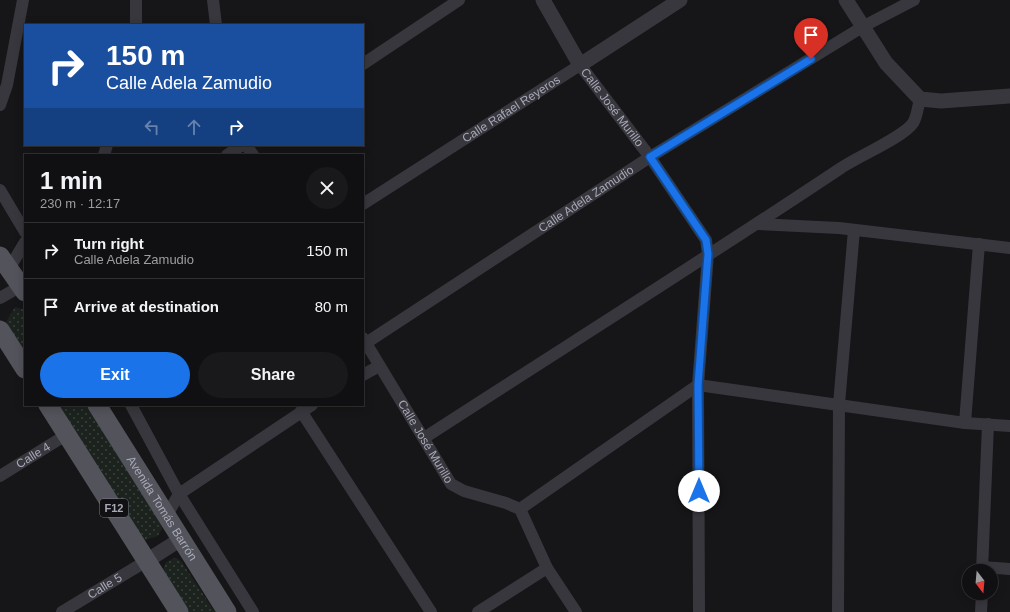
<!DOCTYPE html>
<meta charset="utf-8">
<style>
body{margin:0;font-family:Arial,sans-serif;background:#19191b;color:#f1f3f6;height:100vh;display:flex;flex-direction:column;font-size:15px;white-space:nowrap}
*{box-sizing:border-box;margin:0}
p{font-size:13px;color:#9c9d9f}
.icon{flex:none;width:22px;height:22px;fill:none;stroke:currentColor;stroke-width:2;stroke-linecap:round;stroke-linejoin:round}
.map{position:relative;flex:1;overflow:hidden}
.drawer{position:absolute;left:24px;top:154px;width:340px;height:252px;display:flex;flex-direction:column;background:#101012;border-radius:0px;box-shadow:0 2px 10px #0003,0 0 0 1px #303032}
.drawer>*{flex:none}
.banner{position:absolute;left:24px;top:24px;width:340px;height:122px;border-radius:0px;box-shadow:0 2px 10px #0003,0 0 0 1px #303032;background:#1a4fa0;color:#fff;overflow:hidden}
.needle{width:26px;rotate:164deg}
.controls{position:absolute;left:962px;top:564px;display:grid;gap:8px}
.controls a{display:grid;place-items:center;width:36px;height:36px;border-radius:50%;background:#101012;box-shadow:0 2px 10px #0003,0 0 0 1px #303032;font-size:20px}
.pin{position:absolute;display:grid;place-items:center;width:34px;height:34px;color:#fff;margin:-41px -17px;border-radius:50% 50% 50% 0;rotate:-45deg;box-shadow:0 0 4px #0007}
.pin .icon{rotate:45deg}
.me{position:absolute;width:44px;margin:-22px;rotate:0deg;stroke-linejoin:round;filter:drop-shadow(0 0 3px #0008)}
.turn{display:flex;align-items:center;gap:14px;height:84px;padding:0 16px;font-size:18px}
.turn .icon{width:52px;height:52px;stroke-width:2.5}
.turn b{display:block;font-size:28px;line-height:34px}
.lanes{display:flex;align-items:center;height:38px;padding:0 16px;background:#0003;justify-content:center;gap:20px;direction:ltr}
.lanes .off{opacity:.35}
.round{display:grid;place-items:center;flex:none;width:42px;height:42px;border-radius:21px;background:#19191b}
.headline{display:flex;align-items:center;justify-content:space-between;height:68px;padding:0 16px}
h1{font-size:24px;font-weight:600;line-height:30px}
.action{display:flex;gap:8px;margin-top:auto;padding:8px 16px}
.action a{flex:1;height:46px;border-radius:24px;background:#1a73e8;color:#fff;font-size:16px;font-weight:600;line-height:46px;text-align:center}
.action a+a{background:#19191b;color:#f1f3f6}
ul{padding:0;list-style:none}
li{display:flex;align-items:center;gap:12px;height:56px;padding:0 16px;border-top:1px solid #303032}
li div{flex:1}
li b{display:block;font-size:15px}
li em{font-style:normal}
.map>svg:first-child{display:block}
.grass{fill:url(#grass-dots)}
.lines{fill:none;stroke-linecap:round;stroke-linejoin:round}
.minor{stroke:#37373d;stroke-width:12}
.tertiary{stroke:#37373d;stroke-width:15}
.primary{stroke:#53535c;stroke-width:19}
.route-casing{stroke:#114b97;stroke-width:10}
.route{stroke:#1a73e8;stroke-width:7}
.labels{text-anchor:middle;dominant-baseline:central;stroke-width:4;stroke-linejoin:round;paint-order:stroke}
.shield{fill:#111113;stroke:#7b7b86;stroke-width:1}
.shield-label{font-size:11px;font-weight:bold;fill:#a8a9b8}
.street-label{font-size:12px;fill:#a8a9b8;stroke:#111113}
</style>
<div class="map">
<svg width="1010" height="612" viewBox="0 0 1010 612">
<defs>
<pattern id="grass-dots" width="8" height="8" patternUnits="userSpaceOnUse"><rect width="8" height="8" fill="#1c231f"/><path d="M2 2h.1M6 6h.1" fill="none" stroke="#3a403d" stroke-width="1.8" stroke-linecap="round"/></pattern>
</defs>
<rect width="100%" height="100%" fill="#161618"/>
<!-- grass -->
<g class="grass">
<path d="M15,307L25,310V352L6,322Z"/>
<path d="M58,405H86L160,522L162,528L158,536L145,540L141,537Z"/>
<path d="M176,558L181,561L215,612H187L163,571C164,563 167,560 176,558Z"/>
</g>
<g class="lines">
<!-- minor -->
<g class="minor">
<path d="M136,0V25"/>
<path d="M213,0L216,25"/>
<path d="M363,64L459,0"/>
<path d="M0,105L7,85L23,0"/>
<path d="M246,145L253,155"/>
<path d="M104,155L107,145"/>
<path d="M227,155L242,145"/>
<path d="M0,190L25,232"/>
<path id="s1" d="M363,204L580,65L650,157L706,240L708,254L698,385L699,612"/>
<path d="M758,224L839,228L1010,248"/>
<path d="M9,269L25,242"/>
<path d="M0,298L21,286"/>
<path id="s2" d="M363,338L451,484L464,491L506,503L520,509L547,568L576,612"/>
<path id="s3" d="M366,343L650,157L864,26L914,0"/>
<path d="M363,375L379,366"/>
<path d="M131,405L179,494L253,612"/>
<path d="M301,411L431,612"/>
<path d="M965,423L979,244"/>
<path d="M424,438C563,348 703,260 841,168C857,157 904,137 913,123C917,117 918,106 920,99"/>
<path id="s4" d="M0,476L66,435"/>
<path d="M520,509L698,385L965,423L1010,426"/>
<path d="M167,515L179,494L312,405"/>
<path d="M982,567L1010,569"/>
<path d="M982,571L988,424"/>
<path id="s5" d="M62,612L148,560"/>
<path d="M478,612L547,568"/>
<path d="M838,612L839,404L854,230"/>
<path d="M981,612L982,593"/>
</g>
<!-- tertiary -->
<g class="tertiary">
<path d="M543,0L580,65L680,0"/>
<path d="M846,0L886,63L920,99L941,101L1010,96"/>
<path d="M148,560L181,539"/>
</g>
<!-- primary -->
<g class="primary">
<path d="M0,256L25,292"/>
<path d="M0,330L25,369"/>
<path d="M48,405L179,612"/>
<path id="s6" d="M97,405L227,612"/>
</g>
</g>
<g class="lines">
<!-- route casing -->
<g class="route-casing">
<path id="route" d="M699,491L698,385L708,254L706,240L650,157L811,59"/>
</g>
<!-- route -->
<use href="#route" class="route"/>
</g>
<g class="labels">
<!-- shield labels -->
<rect class="shield" x="100" y="499" width="28" height="18" rx="3"/>
<g class="shield-label">
<text x="114" y="508">F12</text>
</g>
<!-- street labels -->
<g class="street-label">
<text stroke="none"><textPath href="#s1" startOffset="311">Calle José Murillo</textPath></text>
<text stroke="none"><textPath href="#s1" startOffset="176">Calle Rafael Reyeros</textPath></text>
<text stroke="none"><textPath href="#s3" startOffset="263">Calle Adela Zamudio</textPath></text>
<text stroke="none"><textPath href="#s2" startOffset="121">Calle José Murillo</textPath></text>
<text stroke="none"><textPath href="#s4" startOffset="39">Calle 4</textPath></text>
<text stroke="none"><textPath href="#s6" startOffset="122">Avenida Tomás Barrón</textPath></text>
<text stroke="none"><textPath href="#s5" startOffset="50">Calle 5</textPath></text>
</g>
</g>
</svg>
<div class="controls">
<a><svg class="needle" viewBox="-14 -14 28 28"><path d="M0-13l5 13h-10z" fill="#e53935"/><path d="M0 13l5-13h-10z" fill="#9c9d9f"/></svg></a>
</div>
<div class="pin" style="left:811px;top:59px;background:#d93025"><svg class="icon" aria-label="arrive" viewBox="0 0 24 24"><path d="M6 21V4h12l-3 4 3 4H6"/></svg></div>
<svg class="me" style="left:699px;top:491px" viewBox="-20 -20 40 40"><circle r="19" fill="#fff"/><path d="M0-13L10 11 0 6-10 11z" fill="#1a73e8"/></svg>
<div class="banner">
<div class="turn"><svg class="icon" aria-label="right" viewBox="0 0 24 24"><path d="M7 20v-9h11M14 6l5 5-5 5"/></svg><div><b>150 m</b>Calle Adela Zamudio</div></div>
<div class="lanes"><svg class="icon off" aria-label="left" viewBox="0 0 24 24"><path d="M17 20v-9H6M10 6l-5 5 5 5"/></svg><svg class="icon off" aria-label="ahead" viewBox="0 0 24 24"><path d="M12 20V5M6 11l6-6 6 6"/></svg><svg class="icon" aria-label="right" viewBox="0 0 24 24"><path d="M7 20v-9h11M14 6l5 5-5 5"/></svg></div>
</div>
<section class="drawer">
<div class="headline"><div><h1>1 min</h1><p>230 m · 12:17</p></div><a class="round"><svg class="icon" aria-label="close" viewBox="0 0 24 24"><path d="M6 6l12 12M18 6L6 18"/></svg></a></div>
<ul>
<li><svg class="icon" aria-label="right" viewBox="0 0 24 24"><path d="M7 20v-9h11M14 6l5 5-5 5"/></svg><div><b>Turn right</b><p>Calle Adela Zamudio</p></div><em>150 m</em></li>
<li><svg class="icon" aria-label="arrive" viewBox="0 0 24 24"><path d="M6 21V4h12l-3 4 3 4H6"/></svg><div><b>Arrive at destination</b></div><em>80 m</em></li>
</ul>
<div class="action"><a>Exit</a><a>Share</a></div>
</section>
</div>
